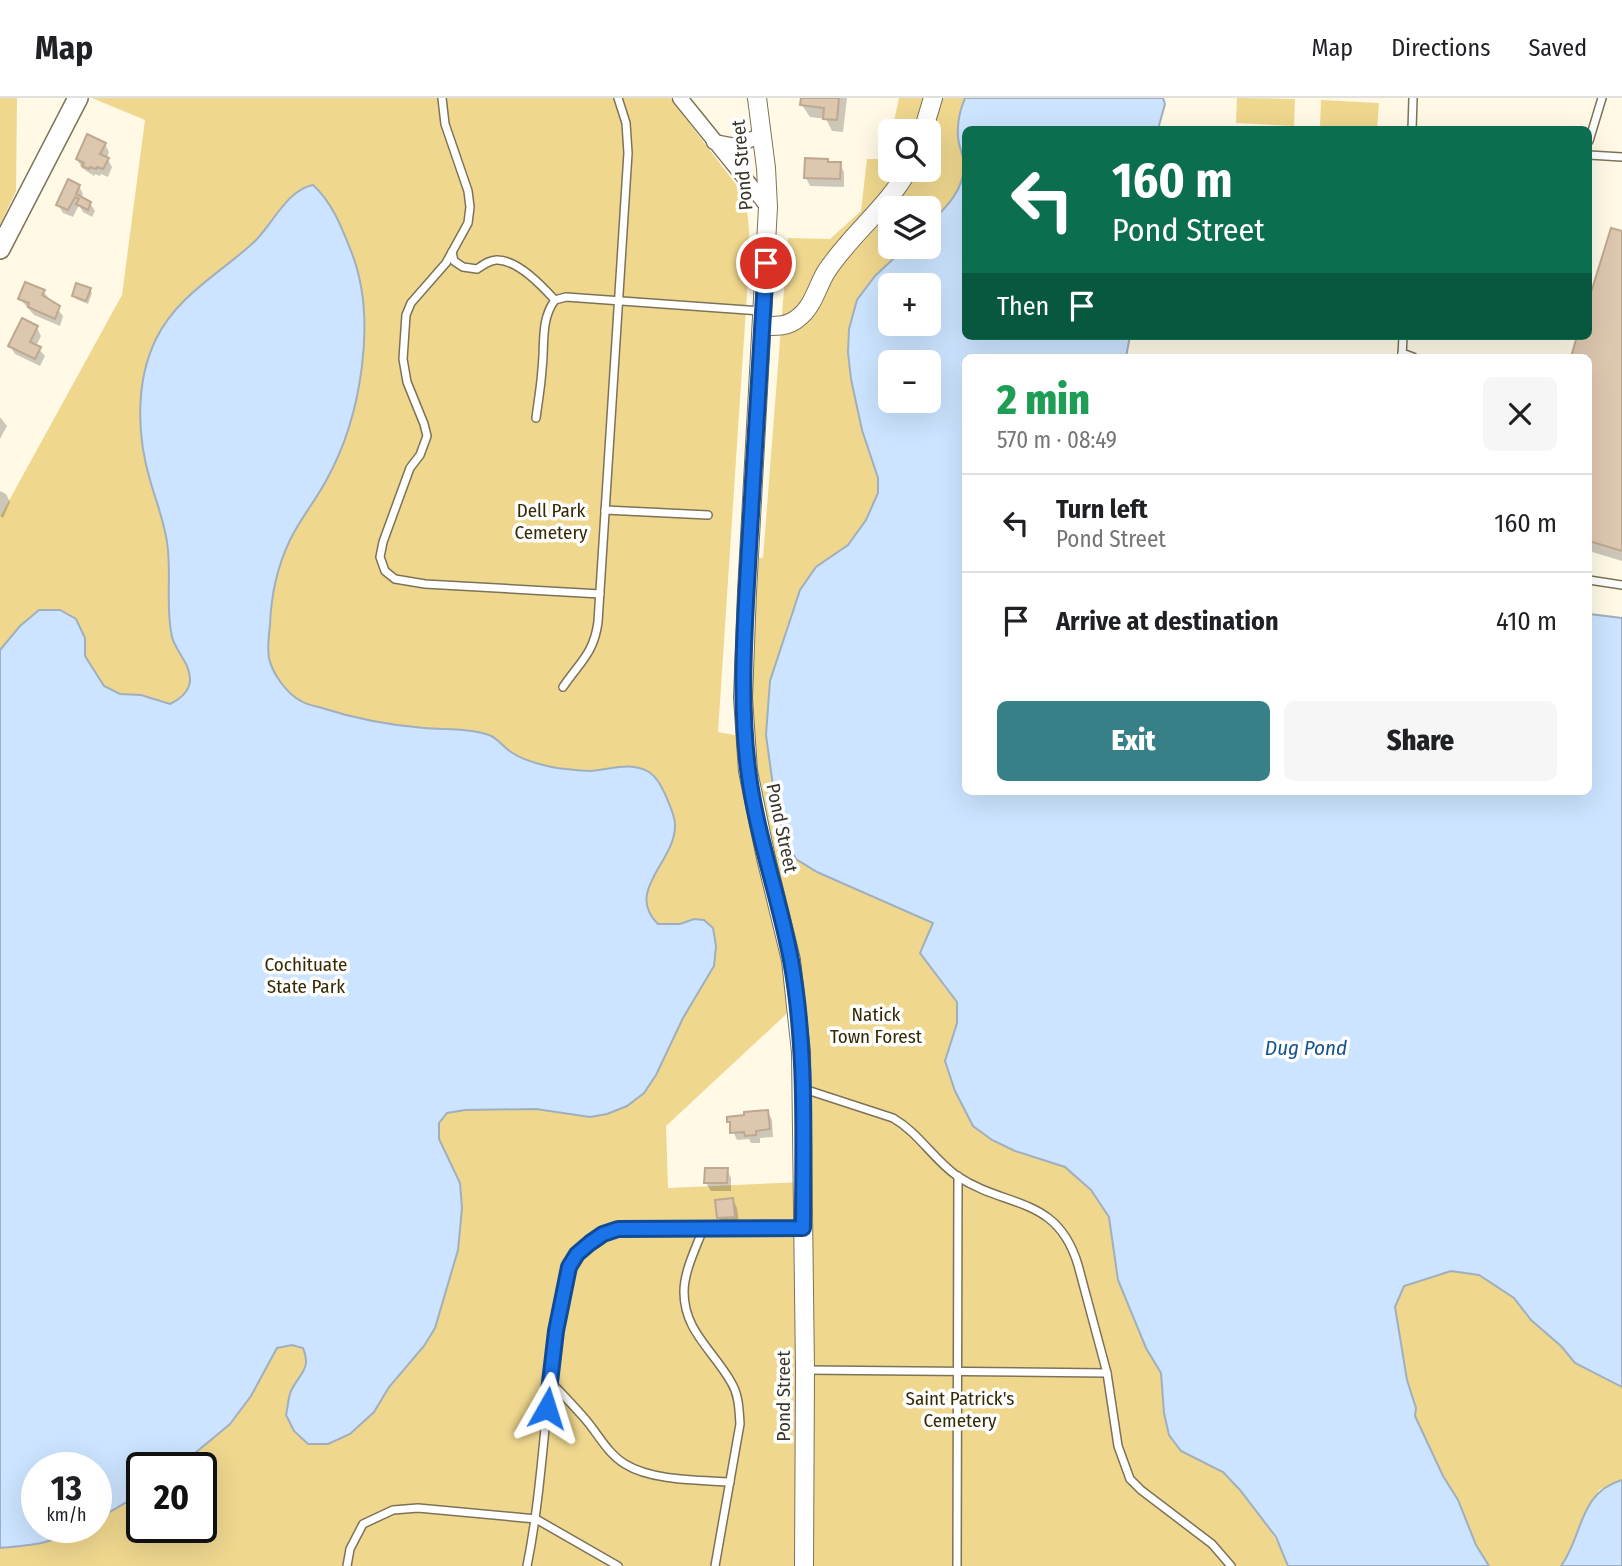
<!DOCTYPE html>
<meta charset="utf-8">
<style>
body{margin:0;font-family:"Fira Sans Condensed",sans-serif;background:#f6f6f6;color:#202124;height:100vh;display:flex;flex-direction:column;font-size:26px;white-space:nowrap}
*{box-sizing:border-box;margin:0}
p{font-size:23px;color:#757577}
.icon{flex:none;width:38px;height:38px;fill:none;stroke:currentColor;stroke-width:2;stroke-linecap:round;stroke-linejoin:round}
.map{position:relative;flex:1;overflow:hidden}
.panel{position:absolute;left:962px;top:256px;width:630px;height:441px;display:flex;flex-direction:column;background:#fff;border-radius:10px;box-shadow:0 7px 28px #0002}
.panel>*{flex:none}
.banner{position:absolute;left:962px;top:28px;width:630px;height:214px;border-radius:10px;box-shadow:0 7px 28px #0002;background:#0b6e4f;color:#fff;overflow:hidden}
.tools{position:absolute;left:878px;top:21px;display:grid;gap:14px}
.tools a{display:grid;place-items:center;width:63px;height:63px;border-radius:10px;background:#fff;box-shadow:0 7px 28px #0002;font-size:35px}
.speed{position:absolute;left:21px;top:1354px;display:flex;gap:14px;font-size:35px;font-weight:700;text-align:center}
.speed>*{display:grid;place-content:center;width:91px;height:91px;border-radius:50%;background:#fff;box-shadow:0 7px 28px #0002;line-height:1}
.speed small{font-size:18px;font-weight:400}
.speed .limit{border:4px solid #111;border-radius:10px;background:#fff;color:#111}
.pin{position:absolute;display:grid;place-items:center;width:60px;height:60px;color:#fff;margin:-30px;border:4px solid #fff;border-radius:50%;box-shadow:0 2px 7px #0007}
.me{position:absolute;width:77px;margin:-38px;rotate:6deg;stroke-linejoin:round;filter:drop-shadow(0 0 5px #0008)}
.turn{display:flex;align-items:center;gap:24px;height:147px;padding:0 35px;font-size:32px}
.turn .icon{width:91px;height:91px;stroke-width:2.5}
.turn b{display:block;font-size:49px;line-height:60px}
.then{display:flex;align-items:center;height:66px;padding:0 35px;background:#0003;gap:14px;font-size:26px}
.round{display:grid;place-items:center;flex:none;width:74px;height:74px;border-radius:10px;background:#f6f6f6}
.head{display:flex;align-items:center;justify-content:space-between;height:119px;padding:0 35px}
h1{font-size:42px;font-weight:800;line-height:52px;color:#1e9e55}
.action{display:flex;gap:14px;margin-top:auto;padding:14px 35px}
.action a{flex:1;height:80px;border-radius:10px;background:#388087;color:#fff;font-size:28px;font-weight:800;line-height:80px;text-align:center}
.action a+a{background:#f6f6f6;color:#202124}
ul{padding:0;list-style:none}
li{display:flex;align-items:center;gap:21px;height:98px;padding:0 35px;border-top:2px solid #e0e0e0}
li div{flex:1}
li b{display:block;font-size:26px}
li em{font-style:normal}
header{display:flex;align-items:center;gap:42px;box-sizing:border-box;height:98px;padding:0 35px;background:#fff;border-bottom:2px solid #e0e0e0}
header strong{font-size:33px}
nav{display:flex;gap:38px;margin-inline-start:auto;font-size:24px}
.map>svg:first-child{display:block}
.green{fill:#efd78e;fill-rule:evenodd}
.water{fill:#cce4ff;stroke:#a0afbe;stroke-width:2;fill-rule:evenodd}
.shadow{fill:#0003}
.building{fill:#dec7af;stroke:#bea890;stroke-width:2}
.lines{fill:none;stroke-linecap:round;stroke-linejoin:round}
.service-casing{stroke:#7c7357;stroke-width:10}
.minor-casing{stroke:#7c7357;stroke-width:17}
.tertiary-casing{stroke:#7c7357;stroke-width:20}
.secondary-casing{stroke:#7c7357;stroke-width:22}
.service{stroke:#fff;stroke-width:7}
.minor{stroke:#fff;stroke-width:14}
.tertiary{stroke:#fff;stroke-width:18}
.secondary{stroke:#fff;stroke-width:19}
.route-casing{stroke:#114b97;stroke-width:18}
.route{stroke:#1a73e8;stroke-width:12}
.labels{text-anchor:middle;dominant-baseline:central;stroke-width:7;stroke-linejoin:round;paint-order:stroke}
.street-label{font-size:19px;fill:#383428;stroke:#fff}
.park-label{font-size:19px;fill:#362a03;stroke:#fff}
.water-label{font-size:21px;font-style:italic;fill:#17548e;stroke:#fff}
</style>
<header>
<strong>Map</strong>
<nav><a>Map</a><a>Directions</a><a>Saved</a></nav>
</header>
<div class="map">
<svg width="1622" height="1468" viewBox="0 0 1622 1468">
<rect width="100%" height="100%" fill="#fff9e6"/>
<!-- green -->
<g class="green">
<path d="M0,0H17L16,93L0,127Z"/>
<path d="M92,0H670L741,93C754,124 748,161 747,195L718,634L745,639L749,458L763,460L788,140L830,141L861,113L867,61H887L891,41V72H929V33H892L899,0H965C960,12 957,25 958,38C958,47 963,56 964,65C965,91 946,110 929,126V110H891V149H906L857,202L849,231L848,254L851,281L862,332L878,380V395L866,422L848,447L816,469L792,513L770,583L768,609L776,710L817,774L933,825L944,889L957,903V925L945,963L992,1042L1015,1053L1065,1069L1091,1092L1109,1119L1118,1182L1146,1250L1161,1275L1163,1301L1181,1353C1195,1359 1212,1366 1224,1375C1252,1397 1275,1436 1288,1468H0V419L122,197L145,22ZM796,907L803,1084L668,1090L666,1028ZM37,1370H96V1430H37ZM142,1370H201V1430H142Z"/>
<path d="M1237,0L1295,1L1294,28L1236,25Z"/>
<path d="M1321,2L1379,5L1377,31L1320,29Z"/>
<path d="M1451,1173L1479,1177L1494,1184L1514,1200L1531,1222L1561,1248L1575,1265L1622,1289V1382L1599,1392L1571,1454L1561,1468H1489L1476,1447L1458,1402L1443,1378L1415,1318L1416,1310L1407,1282L1395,1209L1403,1188Z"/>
</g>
<!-- water -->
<g class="water">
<path d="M965,0H1163L1165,6L1158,31L966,32V238H1130L1126,259H966V693H1589V516L1622,520V1289L1575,1265L1561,1248L1531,1222L1514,1200L1479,1177L1451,1173L1404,1188L1395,1209L1407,1282L1416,1310L1415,1318L1443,1378L1458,1402L1476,1447L1489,1468H1288L1276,1439L1240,1392L1223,1374L1181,1353L1169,1337L1164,1315L1161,1275L1146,1250L1118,1182L1109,1119L1091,1092L1065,1069L1015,1053L992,1042L973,1028L955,993L945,963L957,925V904L920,855L933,825L817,774L796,761L785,740L776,710L766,637L770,583L800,492L816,469L848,447L866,422L878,395V380L862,332L851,281L848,254L849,231L857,202L875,178L906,149H929V126C946,110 965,91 964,65C963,56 958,47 958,38C957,25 960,12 965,0ZM891,187H929V226H891ZM891,264H929V303H891Z"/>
<path d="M313,87C332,104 342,130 351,153C378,220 361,319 327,381C316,402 300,421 290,442C277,469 271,498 270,527C269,537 267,550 269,560C272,575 287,596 301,603C307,607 315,608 322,610C356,621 388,627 424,630C445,632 469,630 489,637C498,640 503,649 511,654C524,663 541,667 557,670C567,671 579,673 590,673C610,672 630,663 649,674C657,679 661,688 665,696C669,705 675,718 675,727C676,763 624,793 658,826H680L694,821L704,822L713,830L716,848L714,868L683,920L656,977L644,995L627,1008L607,1016L590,1019L536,1011L465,1012L447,1015L439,1025V1041L460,1085L462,1110L458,1152L435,1230L424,1248L389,1289L374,1314L350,1336L328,1346H308L294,1333L286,1317C288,1309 288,1300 291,1293C299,1276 312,1271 303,1250L292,1247L277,1250L251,1298L230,1326L177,1370H142V1395L96,1422V1370H37V1430H81C49,1446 35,1447 0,1450V552L20,528L39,512H60L76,521L85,540V558L104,588L120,596L141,597L170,606C179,602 189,594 190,583C191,566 176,554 172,539C165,508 172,475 167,444C164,423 156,403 150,382C137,338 135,284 156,241C177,198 219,176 253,145C272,128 286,92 313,87Z"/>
<path d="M1622,1382V1468H1561C1584,1436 1578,1395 1622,1382Z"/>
</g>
<!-- shadow -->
<g class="shadow">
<path d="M803,0H847L843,34L832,33L826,21L810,19L802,7Z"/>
<path d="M105,46L109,54L107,60L112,69L108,79L101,76L100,78L95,76L94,78L82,70L77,61Z"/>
<path d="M828,65L840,66L844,74V89L810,88L806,80Z"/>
<path d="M79,88L83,96L81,101L90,105L95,113L92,119L83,114L79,107L73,119L63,115L58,107Z"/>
<path d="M1622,135V463L1589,453V259H1573L1579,238H1589V207Z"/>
<path d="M90,191L92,195L88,206L76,201L74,198Z"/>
<path d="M43,193L63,218L60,228L34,217L20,201Z"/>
<path d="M37,230L41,238L36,248L45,258L40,268L15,256L10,248Z"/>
<path d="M0,319L7,328L0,341Z"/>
<path d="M0,393L6,396L10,404L3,420L0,418Z"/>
<path d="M768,1014L772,1022L773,1039L760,1040V1045H751L749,1041L737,1042L729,1024Z"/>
<path d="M727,1072L731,1080V1093H711L706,1085Z"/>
<path d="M733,1102L737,1110L739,1126L723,1128L719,1120Z"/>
</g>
<!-- building -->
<g class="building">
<path d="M801,0H839L837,22L823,21L824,10L800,7Z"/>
<path d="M87,36L106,45L100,56L109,60L103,71L97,69L96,71L90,69L89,71L82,68L84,65L76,61Z"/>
<path d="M805,60L828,61V64H841L840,81L804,80Z"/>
<path d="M68,81L80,87L76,96L91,104L88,112L76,106L79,101L75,99L68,112L56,107Z"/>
<path d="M1611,130L1622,133V453L1589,443V259H1571L1577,238H1589V201Z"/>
<path d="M25,184L45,192L42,197L60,208L55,221L28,209L29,205L18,201Z"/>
<path d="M76,185L91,190L86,203L72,198Z"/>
<path d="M22,220L38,228L30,244L41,249L35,261L8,248Z"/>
<path d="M768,1012L770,1031L756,1033V1037L745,1038L744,1034L730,1035V1024H727V1019L744,1017V1014Z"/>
<path d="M705,1070H728L727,1085H704Z"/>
<path d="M733,1100L735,1119L717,1120L715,1102Z"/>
</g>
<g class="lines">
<!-- service casing -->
<g class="service-casing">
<g id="service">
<path d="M442,0L445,26L468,93L470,109L468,125L446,165L411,205L406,217L403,261L407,284L424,326L427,338L420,357L410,370L383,444L380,459L385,473L395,481L425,486L600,496"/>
<path d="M1412,32L1413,0"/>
<path d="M1589,43L1602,0"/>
<path d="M1589,57L1622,59"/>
<path d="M452,154L454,163L463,169L477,171C483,167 491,161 498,162C519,163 542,188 555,202"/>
<path d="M1402,255L1413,259"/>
<path d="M1402,259L1403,238"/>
<path d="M536,320C538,304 541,288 542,271C545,247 540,222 555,202L566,199L761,213"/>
<path d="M605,412L708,417"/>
<path d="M1589,482L1622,487"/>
<path d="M563,589C580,564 594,555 598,524L628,55L626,25L618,0"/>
<path d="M804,991L893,1020C919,1035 933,1061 957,1078C1007,1111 1057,1097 1078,1167L1107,1275L1118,1348L1130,1381L1141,1392L1212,1446L1231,1468"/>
<path d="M703,1131C696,1150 684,1173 684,1194C684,1233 713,1252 731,1284C739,1297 739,1311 740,1326L715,1468"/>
<path d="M806,1272L1107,1275"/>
<path d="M549,1282C561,1295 574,1308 586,1322C598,1336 608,1356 625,1366C652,1383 699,1382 730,1384"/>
<path d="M347,1468L350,1451L363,1426L393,1412L418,1410L536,1421L618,1468"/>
<path d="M527,1468C542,1394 544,1318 555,1244C558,1220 558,1191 568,1169C578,1150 598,1137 618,1131L803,1130"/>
<path d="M957,1468L958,1078"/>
</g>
</g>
<!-- minor casing -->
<g class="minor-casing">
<g id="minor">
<path d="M680,0L768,109"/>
<path d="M714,44L735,48L762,37"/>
</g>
</g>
<!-- tertiary casing -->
<g class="tertiary-casing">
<g id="tertiary">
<path d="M757,0L766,70L768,109L747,494L743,600L748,673L766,760L791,862L801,954L805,1272L804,1468"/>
<path d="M923,33L933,0"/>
<path d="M762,228C775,228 788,229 798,220C813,209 817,189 826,174C850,137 886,111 908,72"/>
</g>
</g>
<!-- secondary casing -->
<g class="secondary-casing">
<path id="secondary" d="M0,151L78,0"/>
</g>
<!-- service -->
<use href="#service" class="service"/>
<!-- minor -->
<use href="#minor" class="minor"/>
<!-- tertiary -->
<use href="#tertiary" class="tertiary"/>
<!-- secondary -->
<use href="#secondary" class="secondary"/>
</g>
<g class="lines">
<!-- route casing -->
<g class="route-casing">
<path id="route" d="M547,1310L556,1233L569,1169L577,1156L590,1145L603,1136L618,1131L803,1130C803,1041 807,950 791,862C779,798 756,736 748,671C739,598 745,524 749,450C754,355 760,260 766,165"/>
</g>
<!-- route -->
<use href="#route" class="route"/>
</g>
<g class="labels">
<!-- street labels -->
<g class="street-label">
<text transform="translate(742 67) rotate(-95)">Pond Street</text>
<text transform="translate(782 730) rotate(78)">Pond Street</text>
<text transform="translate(783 1298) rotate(-90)">Pond Street</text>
</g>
<!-- park labels -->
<g class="park-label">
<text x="551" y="412">Dell Park<tspan x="551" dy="22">Cemetery</tspan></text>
<text x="306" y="866">Cochituate<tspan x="306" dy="22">State Park</tspan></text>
<text x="876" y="916">Natick<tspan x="876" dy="22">Town Forest</tspan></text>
<text x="960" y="1300">Saint Patrick's<tspan x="960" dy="22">Cemetery</tspan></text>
</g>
<!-- water labels -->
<g class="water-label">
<text x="1306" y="950">Dug Pond</text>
</g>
</g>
</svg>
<div class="tools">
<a><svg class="icon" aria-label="search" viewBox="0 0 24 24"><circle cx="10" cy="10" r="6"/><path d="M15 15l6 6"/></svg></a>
<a><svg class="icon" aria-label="layers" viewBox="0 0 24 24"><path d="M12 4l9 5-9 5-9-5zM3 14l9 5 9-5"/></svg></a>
<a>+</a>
<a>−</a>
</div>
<div class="speed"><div>13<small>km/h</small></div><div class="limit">20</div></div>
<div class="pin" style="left:766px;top:165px;background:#d93025"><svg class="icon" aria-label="arrive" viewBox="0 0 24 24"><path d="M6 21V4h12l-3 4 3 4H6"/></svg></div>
<svg class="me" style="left:547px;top:1310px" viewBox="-20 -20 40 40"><path d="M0-17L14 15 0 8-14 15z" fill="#1a73e8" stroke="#fff" stroke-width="4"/></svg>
<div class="banner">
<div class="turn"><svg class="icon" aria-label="left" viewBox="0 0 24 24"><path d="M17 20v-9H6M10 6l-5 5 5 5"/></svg><div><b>160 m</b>Pond Street</div></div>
<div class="then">Then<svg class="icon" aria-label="arrive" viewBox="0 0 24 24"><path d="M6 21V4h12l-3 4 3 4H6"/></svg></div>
</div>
<section class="panel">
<div class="head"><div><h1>2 min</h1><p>570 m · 08:49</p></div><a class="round"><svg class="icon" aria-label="close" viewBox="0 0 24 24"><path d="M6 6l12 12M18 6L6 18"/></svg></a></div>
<ul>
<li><svg class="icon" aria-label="left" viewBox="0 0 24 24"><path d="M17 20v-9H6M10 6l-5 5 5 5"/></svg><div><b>Turn left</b><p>Pond Street</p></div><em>160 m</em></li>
<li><svg class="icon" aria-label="arrive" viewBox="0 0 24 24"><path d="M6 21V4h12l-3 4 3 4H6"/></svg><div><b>Arrive at destination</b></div><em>410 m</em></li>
</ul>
<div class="action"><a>Exit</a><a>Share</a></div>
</section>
</div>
